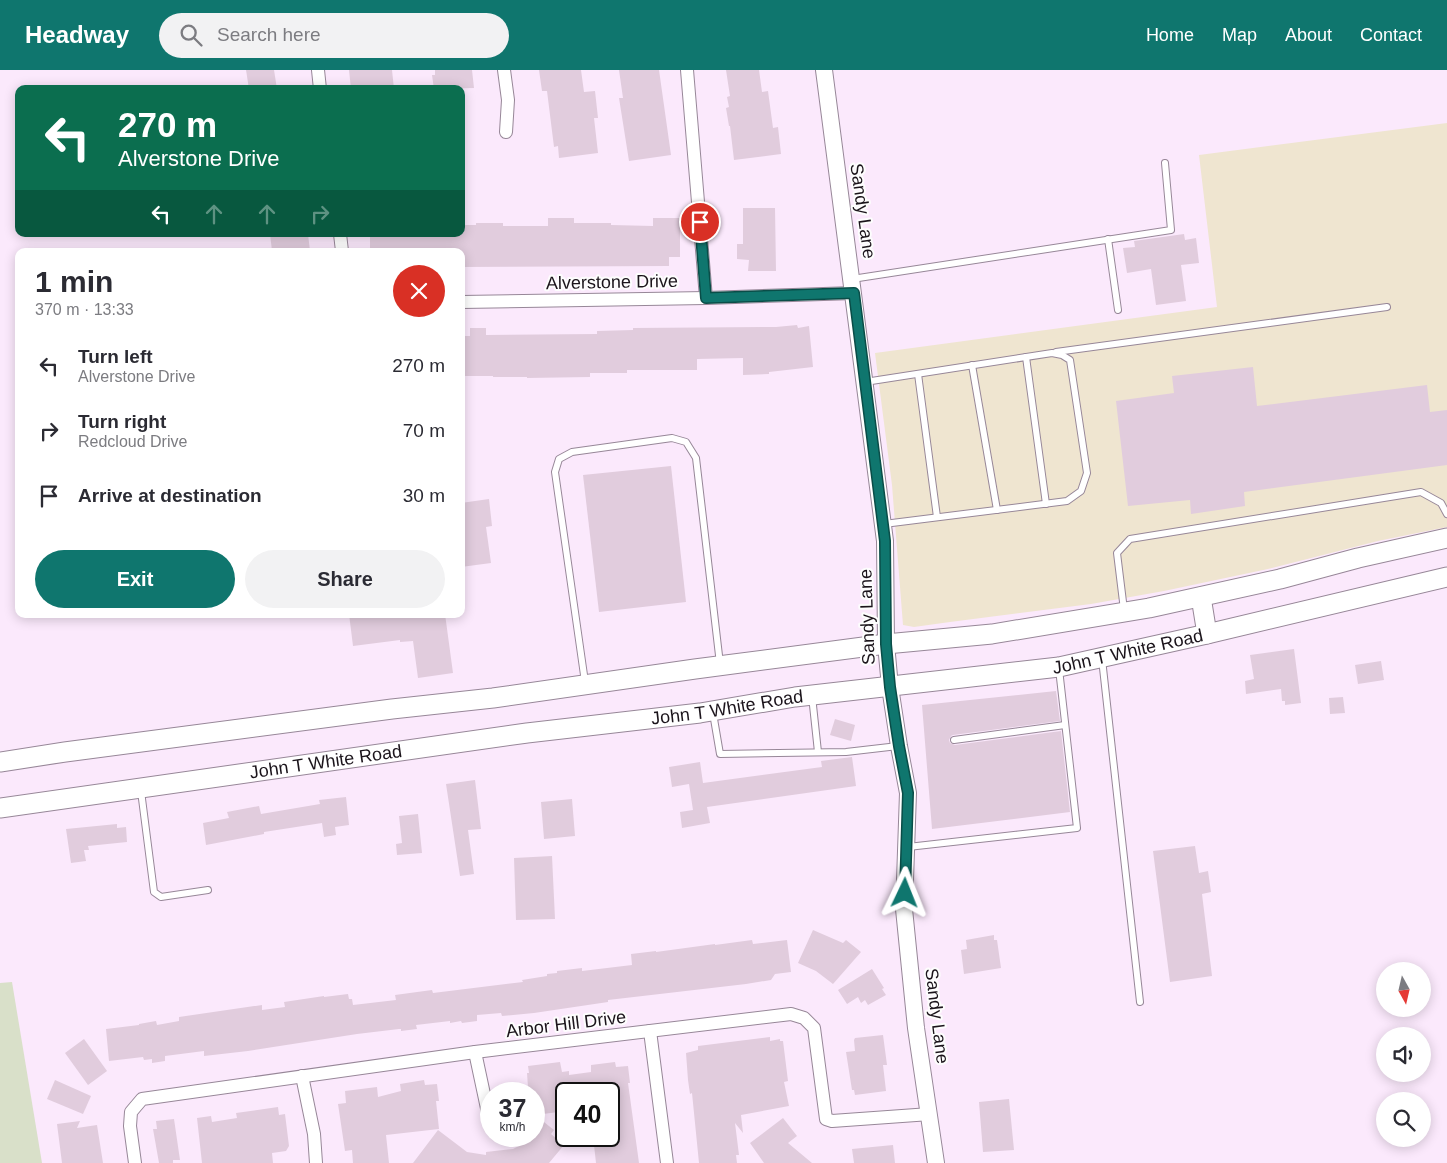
<!DOCTYPE html>
<meta charset="utf-8">
<style>
body{margin:0;font-family:Helvetica,sans-serif;background:#f2f2f3;color:#2b2b33;height:100vh;display:flex;flex-direction:column;font-size:19px;white-space:nowrap}
*{box-sizing:border-box;margin:0}
p{font-size:16px;color:#7c7c81}
.icon{flex:none;width:28px;height:28px;fill:none;stroke:currentColor;stroke-width:2;stroke-linecap:round;stroke-linejoin:round}
.map{position:relative;flex:1;overflow:hidden}
.sheet{position:absolute;left:15px;top:178px;width:450px;height:370px;display:flex;flex-direction:column;background:#fff;border-radius:10px;box-shadow:0 2px 12px #0003}
.sheet>*{flex:none}
.banner{position:absolute;left:15px;top:15px;width:450px;height:152px;border-radius:10px;box-shadow:0 2px 12px #0003;background:#0b6e4f;color:#fff;overflow:hidden}
.needle{width:32px;rotate:172deg}
.tools{position:absolute;left:1376px;top:892px;display:grid;gap:10px}
.tools a{display:grid;place-items:center;width:55px;height:55px;border-radius:50%;background:#fff;box-shadow:0 2px 12px #0003;font-size:25px}
.speed{position:absolute;left:480px;top:1012px;display:flex;gap:10px;font-size:25px;font-weight:700;text-align:center}
.speed>*{display:grid;place-content:center;width:65px;height:65px;border-radius:50%;background:#fff;box-shadow:0 2px 12px #0003;line-height:1}
.speed small{font-size:12px;font-weight:400}
.speed .limit{border:2px solid #111;border-radius:8px;background:#fff;color:#111}
.pin{position:absolute;display:grid;place-items:center;width:42px;height:42px;color:#fff;margin:-21px;border:2px solid #fff;border-radius:50%;box-shadow:0 1px 5px #0007}
.me{position:absolute;width:55px;margin:-28px;rotate:2deg;stroke-linejoin:round;filter:drop-shadow(0 0 4px #0008)}
.turn{display:flex;align-items:center;gap:18px;height:105px;padding:0 20px;font-size:22px}
.turn .icon{width:65px;height:65px;stroke-width:2.5}
.turn b{display:block;font-size:35px;line-height:42px}
.lanes{display:flex;align-items:center;height:48px;padding:0 20px;background:#0003;justify-content:center;gap:25px;direction:ltr}
.lanes .off{opacity:.35}
.round{display:grid;place-items:center;flex:none;width:52px;height:52px;border-radius:26px;background:#f2f2f3}
.head{display:flex;align-items:center;justify-content:space-between;height:85px;padding:0 20px}
h1{font-size:30px;font-weight:700;line-height:38px}
.cta{display:flex;gap:10px;margin-top:auto;padding:10px 20px}
.cta a{flex:1;height:58px;border-radius:30px;background:#0f766e;color:#fff;font-size:20px;font-weight:700;line-height:58px;text-align:center}
.cta a+a{background:#f2f2f3;color:#2b2b33}
ul{padding:0;list-style:none}
li{display:flex;align-items:center;gap:15px;height:65px;padding:0 20px}
li div{flex:1}
li b{display:block;font-size:19px}
li em{font-style:normal}
header{display:flex;align-items:center;gap:30px;box-sizing:border-box;height:70px;padding:0 25px;background:#0f766e;color:#fff}
header strong{font-size:24px}
nav{display:flex;gap:28px;margin-inline-start:auto;font-size:18px}
.search{width:350px;height:45px;background:#f2f2f3;display:flex;align-items:center;gap:12px;box-sizing:border-box;padding:0 18px;border-radius:28px;color:#7c7c81;font-size:19px}
.map>svg:first-child{display:block}
.education{fill:#efe5d0}
.green{fill:#d9e0c9}
.building{fill:#e1ccdd}
.lines{fill:none;stroke-linecap:round;stroke-linejoin:round}
.service-casing{stroke:#978798;stroke-width:8}
.minor-casing{stroke:#978798;stroke-width:14}
.tertiary-casing{stroke:#978798;stroke-width:18}
.secondary-casing{stroke:#978798;stroke-width:21}
.service{stroke:#fff;stroke-width:6}
.minor{stroke:#fff;stroke-width:12}
.tertiary{stroke:#fff;stroke-width:16}
.secondary{stroke:#fff;stroke-width:19}
.route-casing{stroke:#0a4d48;stroke-width:12}
.route{stroke:#0f766e;stroke-width:9}
.labels{text-anchor:middle;dominant-baseline:central;stroke-width:4;stroke-linejoin:round;paint-order:stroke}
.street-label{font-size:18px;fill:#1b141b;stroke:#fdfdfd}
</style>
<header>
<strong>Headway</strong>
<div class="search"><svg class="icon" aria-label="search" viewBox="0 0 24 24"><circle cx="10" cy="10" r="6"/><path d="M15 15l6 6"/></svg>Search here</div>
<nav><a>Home</a><a>Map</a><a>About</a><a>Contact</a></nav>
</header>
<div class="map">
<svg width="1447" height="1093" viewBox="0 0 1447 1093">
<rect width="100%" height="100%" fill="#fbe9fc"/>
<!-- education -->
<path class="education" d="M1447,53V457L1378,471L1268,499L1164,521L1091,534L950,552L914,557L903,555L892,415L875,283L1217,237L1199,85Z"/>
<!-- green -->
<path class="green" d="M12,912L42,1093H0V913Z"/>
<!-- building -->
<g class="building">
<path d="M246,0H274L277,19H249Z"/>
<path d="M349,0H392L394,19H351Z"/>
<path d="M435,0H472L474,18L434,19L432,5H435Z"/>
<path d="M539,0H581L584,22L595,21L598,48H594L598,83L559,88L558,76L554,77L547,21H542Z"/>
<path d="M619,0H659L671,85L629,91L619,28H623Z"/>
<path d="M726,0H759L762,22L768,21L773,58L778,57L781,84L734,90L730,56H729L726,38L729,37L727,27L730,26Z"/>
<path d="M743,138H775L776,201H748L749,190L737,189V174H743Z"/>
<path d="M548,148H574V153H611V155L653,156V148H680V187H669V196L461,197V181H370V164H461V155H476V153H503V156H548Z"/>
<path d="M270,164H308L310,181H272Z"/>
<path d="M1184,164L1185,170L1196,168L1199,193L1181,195L1186,231L1156,235L1151,199L1127,203L1123,178L1135,177L1134,171Z"/>
<path d="M797,255L798,258L809,256L813,297L769,302V304L743,305V288L697,289V300H627V303H590V307L527,308V307H493V306H461V266H470V258H486V265L597,264V261L633,260V258L776,257Z"/>
<path d="M1253,297L1257,336L1427,315L1430,342L1447,340V395L1244,422L1245,436L1191,444L1190,430L1128,436L1116,331L1174,323L1172,306Z"/>
<path d="M671,396L686,532L599,542L583,405Z"/>
<path d="M489,429L492,456L486,457L491,493L461,497V433Z"/>
<path d="M349,544H445L453,603L418,608L413,571L400,572V570L353,576Z"/>
<path d="M1294,579L1301,633L1285,635V631H1282L1281,619L1246,624L1245,611L1254,609L1250,585Z"/>
<path d="M1381,591L1384,610L1358,614L1355,595Z"/>
<path d="M1056,621L1060,651L953,665L951,666L949,670L950,673L955,675L1061,661L1070,742L932,759L922,635Z"/>
<path d="M1343,627L1345,643L1330,644L1329,628Z"/>
<path d="M835,649L855,655L851,671L830,665Z"/>
<path d="M852,687L856,716L707,737L710,753L682,758L680,742L693,740L689,714L672,717L669,697L700,692L703,713L822,697L821,691Z"/>
<path d="M475,710L481,759L468,760L474,804L460,806L446,714Z"/>
<path d="M346,727L349,755L335,757L336,765L324,767L322,753L264,762V764L206,775L203,753L229,748L227,742L259,736L261,744L320,734L319,730Z"/>
<path d="M572,729L575,766L544,769L541,732Z"/>
<path d="M418,744L422,783L397,785L396,774L402,773L399,746Z"/>
<path d="M117,754V758L126,757L127,772L88,776L89,780H84L86,791L71,793L66,759Z"/>
<path d="M1195,776L1199,803L1208,801L1211,822L1202,824L1212,906L1170,912L1153,781Z"/>
<path d="M552,786L555,849L516,850L514,788Z"/>
<path d="M813,860L843,873L846,870L861,882L833,914L816,901L798,893Z"/>
<path d="M994,865V870H997L1001,898L964,904L961,880L967,879L966,870Z"/>
<path d="M752,870L753,874L787,870L791,902L775,904L771,910L746,914L608,930V932L534,943L502,946L501,943L477,945V951L462,953L461,951L450,953V951L416,955L417,959L401,961V959H399L357,964L248,981L204,986V981L165,986V991L152,993V989L144,990L143,987L109,991L106,959L139,955V954L156,951L157,955L179,951V947L262,935V940L285,937L284,932L324,926V927L348,924L349,929H352L353,935L396,930L395,925L432,920L433,923L523,912L522,910L547,906V904L557,903V901L582,898V901L632,895L631,884L656,881V882L715,874V875Z"/>
<path d="M872,899L884,918L882,919L886,925L868,935L865,930L861,933L858,927L847,934L838,920Z"/>
<path d="M883,965L887,995H883L886,1021L855,1025L854,1020H852L846,982L855,981L854,970L855,968Z"/>
<path d="M770,967V971L780,969V971H783L788,1011L784,1012L789,1036L741,1045L743,1063L735,1053L739,1085H736L737,1093H699L692,1023L690,1024L688,1010L686,983L698,980V976Z"/>
<path d="M84,969L107,1001L88,1015L65,983Z"/>
<path d="M560,992L562,1002L569,1001V1005L591,1002V995L615,992L616,997L628,996L630,1013H628L639,1093H596L593,1066H609V1024H566V1041L535,1045L554,1060L551,1064L564,1075L549,1093H413L438,1060L467,1082L486,1085V1082L513,1079L534,1068V1024H531L530,1017H528L527,1003H529L528,996Z"/>
<path d="M55,1010L91,1026L83,1044L47,1029Z"/>
<path d="M424,1010L425,1015L437,1014L439,1031H436L439,1059L386,1065L389,1093H353L352,1080L345,1081L338,1034L346,1033L345,1021L377,1017L378,1027L401,1021L400,1014Z"/>
<path d="M1009,1029L1014,1080L983,1082L979,1032Z"/>
<path d="M278,1037L279,1045L285,1044L289,1076L286,1081L272,1083L273,1093H202L197,1048L211,1046L212,1052L237,1048L236,1043Z"/>
<path d="M783,1048L797,1066L788,1073L812,1093H764L750,1073Z"/>
<path d="M174,1049L180,1090H173V1093H159L153,1059H157L156,1051Z"/>
<path d="M80,1051L77,1058L97,1055L103,1093H62L57,1054Z"/>
<path d="M893,1075L895,1093H854L852,1079Z"/>
</g>
<g class="lines">
<!-- service casing -->
<g class="service-casing">
<g id="service">
<path d="M1108,169L1118,240"/>
<path d="M852,209L1171,160L1165,93"/>
<path d="M1056,282L1387,237"/>
<path d="M1026,287L1046,434"/>
<path d="M972,295L997,440"/>
<path d="M918,304L937,447"/>
<path d="M865,312L1052,283L1062,285L1070,290L1087,403L1081,421L1067,431L884,454"/>
<path d="M1124,540L1117,483L1130,469L1421,422L1441,433L1447,444"/>
<path d="M1102,589L1140,932"/>
<path d="M585,612L555,402L559,389L572,382L672,368L686,372L696,388L720,594"/>
<path d="M812,626L818,682"/>
<path d="M713,643L720,684L846,682L898,676"/>
<path d="M954,670L1065,655"/>
<path d="M141,721L154,822L161,827L208,820"/>
<path d="M908,777L1077,758L1059,599"/>
</g>
</g>
<!-- minor casing -->
<g class="minor-casing">
<g id="minor">
<path d="M318,0L320,19"/>
<path d="M504,0L508,30L506,62"/>
<path d="M687,0L706,228"/>
<path d="M340,164L342,181"/>
<path d="M461,232L706,228L854,223"/>
<path d="M650,961L667,1093"/>
<path d="M475,982L488,1043"/>
<path d="M302,1006L314,1064L316,1093"/>
<path d="M135,1093L130,1056L131,1042L142,1029L475,982L791,944L804,948L814,958L826,1049L832,1051L930,1044"/>
</g>
</g>
<!-- tertiary casing -->
<g class="tertiary-casing">
<path id="tertiary" d="M824,0L885,471L886,574L890,617L899,676L908,723L904,839L916,958L936,1093"/>
</g>
<!-- secondary casing -->
<g class="secondary-casing">
<g id="secondary">
<path d="M1201,527L1207,564"/>
<path d="M0,692L65,682L392,639L493,628L695,599L886,574L992,564L1149,538L1280,509L1358,488L1447,468"/>
<path id="s1" d="M0,738L527,663L700,643L795,627L1059,597L1207,564L1447,507"/>
</g>
</g>
<!-- service -->
<use href="#service" class="service"/>
<!-- minor -->
<use href="#minor" class="minor"/>
<!-- tertiary -->
<use href="#tertiary" class="tertiary"/>
<!-- secondary -->
<use href="#secondary" class="secondary"/>
</g>
<g class="lines">
<!-- route casing -->
<g class="route-casing">
<path id="route" d="M700,152L706,228L854,223L885,471L886,574L890,617L899,676L908,723L905,823"/>
</g>
<!-- route -->
<use href="#route" class="route"/>
</g>
<g class="labels">
<!-- street labels -->
<g class="street-label">
<text transform="translate(863 141) rotate(82)">Sandy Lane</text>
<text transform="translate(612 212) rotate(-1)">Alverstone Drive</text>
<text transform="translate(867 547) rotate(-92)">Sandy Lane</text>
<text stroke="none"><textPath href="#s1" startOffset="1139">John T White Road</textPath></text>
<text stroke="none"><textPath href="#s1" startOffset="734">John T White Road</textPath></text>
<text stroke="none"><textPath href="#s1" startOffset="329">John T White Road</textPath></text>
<text transform="translate(937 946) rotate(83)">Sandy Lane</text>
<text transform="translate(566 954) rotate(-7)">Arbor Hill Drive</text>
</g>
</g>
</svg>
<div class="tools">
<a><svg class="needle" viewBox="-14 -14 28 28"><path d="M0-13l5 13h-10z" fill="#e53935"/><path d="M0 13l5-13h-10z" fill="#7c7c81"/></svg></a>
<a><svg class="icon" aria-label="sound" viewBox="0 0 24 24"><path d="M4 9h4l5-4v14l-5-4H4zM17 9q2 3 0 6"/></svg></a>
<a><svg class="icon" aria-label="search" viewBox="0 0 24 24"><circle cx="10" cy="10" r="6"/><path d="M15 15l6 6"/></svg></a>
</div>
<div class="speed"><div>37<small>km/h</small></div><div class="limit">40</div></div>
<div class="pin" style="left:700px;top:152px;background:#d93025"><svg class="icon" aria-label="arrive" viewBox="0 0 24 24"><path d="M6 21V4h12l-3 4 3 4H6"/></svg></div>
<svg class="me" style="left:905px;top:823px" viewBox="-20 -20 40 40"><path d="M0-17L14 15 0 8-14 15z" fill="#0f766e" stroke="#fff" stroke-width="4"/></svg>
<div class="banner">
<div class="turn"><svg class="icon" aria-label="left" viewBox="0 0 24 24"><path d="M17 20v-9H6M10 6l-5 5 5 5"/></svg><div><b>270 m</b>Alverstone Drive</div></div>
<div class="lanes"><svg class="icon" aria-label="left" viewBox="0 0 24 24"><path d="M17 20v-9H6M10 6l-5 5 5 5"/></svg><svg class="icon off" aria-label="ahead" viewBox="0 0 24 24"><path d="M12 20V5M6 11l6-6 6 6"/></svg><svg class="icon off" aria-label="ahead" viewBox="0 0 24 24"><path d="M12 20V5M6 11l6-6 6 6"/></svg><svg class="icon off" aria-label="right" viewBox="0 0 24 24"><path d="M7 20v-9h11M14 6l5 5-5 5"/></svg></div>
</div>
<section class="sheet">
<div class="head"><div><h1>1 min</h1><p>370 m · 13:33</p></div><a class="round" style="background:#d93025;color:#fff"><svg class="icon" aria-label="close" viewBox="0 0 24 24"><path d="M6 6l12 12M18 6L6 18"/></svg></a></div>
<ul>
<li><svg class="icon" aria-label="left" viewBox="0 0 24 24"><path d="M17 20v-9H6M10 6l-5 5 5 5"/></svg><div><b>Turn left</b><p>Alverstone Drive</p></div><em>270 m</em></li>
<li><svg class="icon" aria-label="right" viewBox="0 0 24 24"><path d="M7 20v-9h11M14 6l5 5-5 5"/></svg><div><b>Turn right</b><p>Redcloud Drive</p></div><em>70 m</em></li>
<li><svg class="icon" aria-label="arrive" viewBox="0 0 24 24"><path d="M6 21V4h12l-3 4 3 4H6"/></svg><div><b>Arrive at destination</b></div><em>30 m</em></li>
</ul>
<div class="cta"><a>Exit</a><a>Share</a></div>
</section>
</div>
